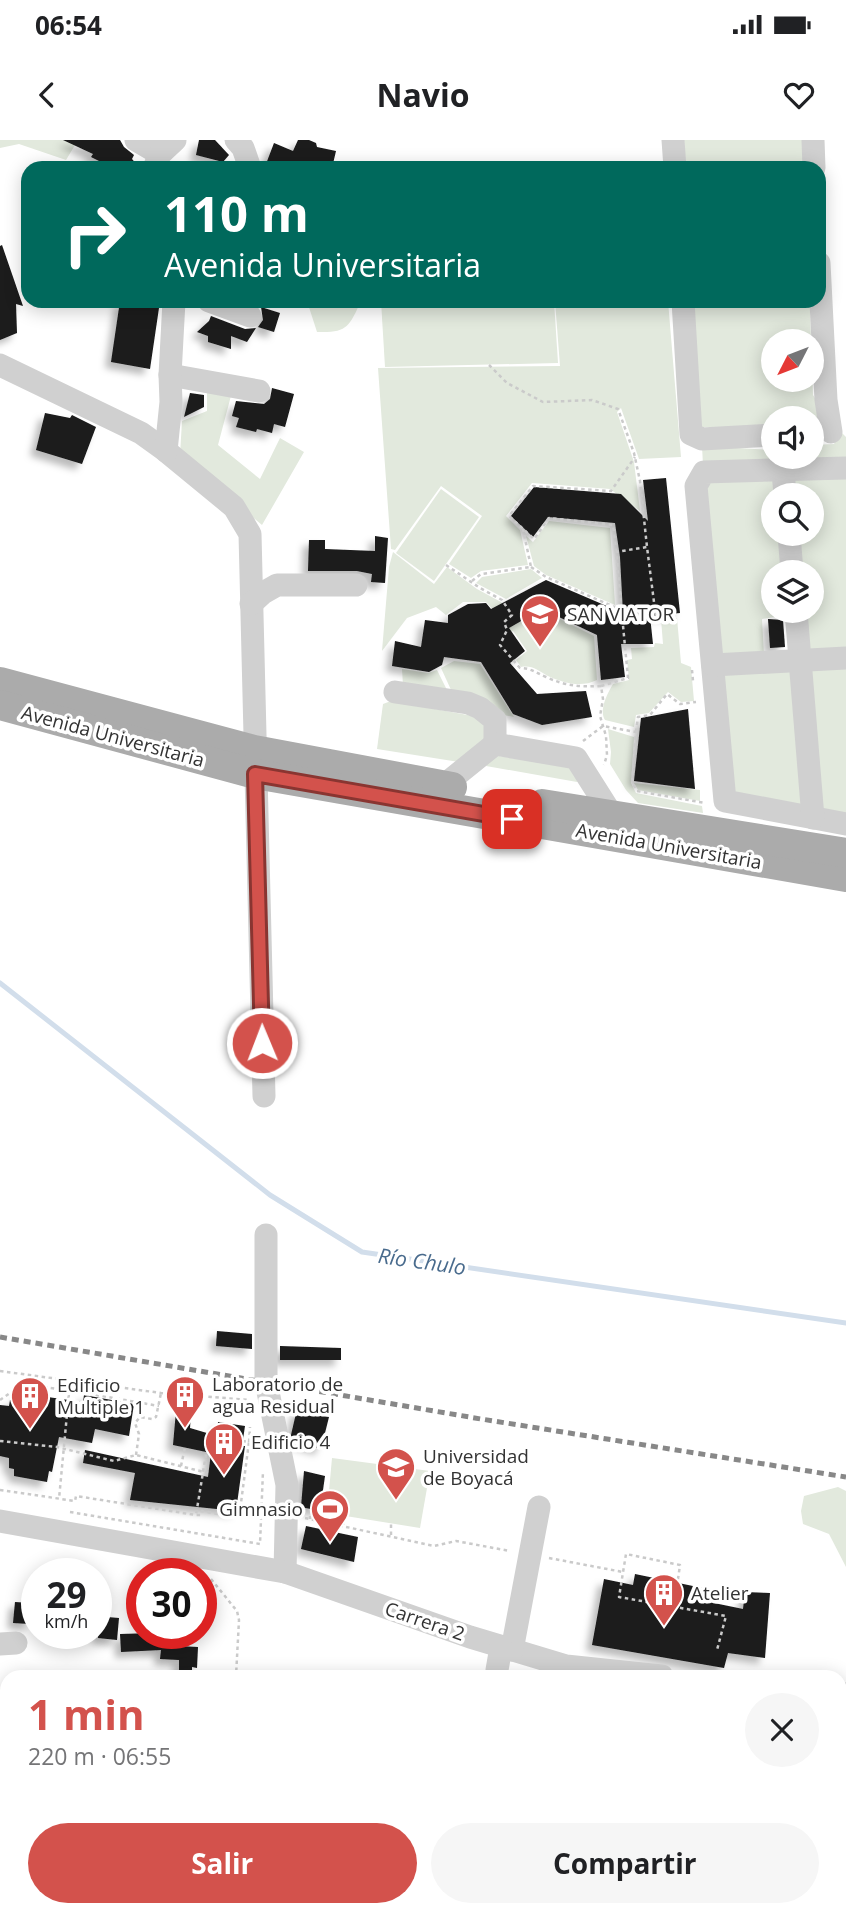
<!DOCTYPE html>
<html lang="es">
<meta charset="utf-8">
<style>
body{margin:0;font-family:"Open Sans",sans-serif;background:#f6f6f6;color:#202124;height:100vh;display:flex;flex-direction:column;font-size:26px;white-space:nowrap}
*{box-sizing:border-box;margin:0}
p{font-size:23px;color:#757577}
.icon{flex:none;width:38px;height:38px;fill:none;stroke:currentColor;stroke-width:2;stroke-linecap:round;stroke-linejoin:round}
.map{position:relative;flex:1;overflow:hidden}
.side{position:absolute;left:0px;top:1530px;width:847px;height:247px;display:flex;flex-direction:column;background:#fff;border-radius:21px 21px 0 0;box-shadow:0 4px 18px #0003}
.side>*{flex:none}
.top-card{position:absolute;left:21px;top:21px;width:805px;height:147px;border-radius:21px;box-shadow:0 4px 18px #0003;background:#00695c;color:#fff;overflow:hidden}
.needle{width:46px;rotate:228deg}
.buttons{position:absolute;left:761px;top:189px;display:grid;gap:14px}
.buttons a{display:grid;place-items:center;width:63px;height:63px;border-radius:50%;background:#fff;box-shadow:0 4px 18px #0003;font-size:35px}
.speed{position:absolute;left:21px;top:1418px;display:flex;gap:14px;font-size:35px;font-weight:700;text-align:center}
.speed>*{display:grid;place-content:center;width:91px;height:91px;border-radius:50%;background:#fff;box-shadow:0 4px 18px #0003;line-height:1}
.speed small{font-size:18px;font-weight:400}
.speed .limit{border:10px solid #d22;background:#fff;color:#111}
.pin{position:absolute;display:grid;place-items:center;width:60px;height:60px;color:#fff;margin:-30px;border-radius:14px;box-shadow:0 4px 10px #0006}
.me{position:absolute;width:77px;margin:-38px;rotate:359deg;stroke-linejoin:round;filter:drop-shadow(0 0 5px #0008)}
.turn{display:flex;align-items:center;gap:24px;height:147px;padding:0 28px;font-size:32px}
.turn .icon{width:91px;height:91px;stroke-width:2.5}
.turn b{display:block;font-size:49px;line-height:60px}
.round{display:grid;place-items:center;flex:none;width:74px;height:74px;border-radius:37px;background:#f6f6f6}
.headline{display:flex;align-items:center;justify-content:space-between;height:119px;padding:0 28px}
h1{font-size:42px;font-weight:700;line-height:52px;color:#d3524c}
.button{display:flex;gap:14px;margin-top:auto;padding:14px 28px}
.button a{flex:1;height:80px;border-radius:42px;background:#d3524c;color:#fff;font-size:28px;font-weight:700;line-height:80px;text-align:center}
.button a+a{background:#f6f6f6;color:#202124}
.status{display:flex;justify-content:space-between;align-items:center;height:49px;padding:0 35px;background:#fff;direction:ltr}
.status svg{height:19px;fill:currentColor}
header{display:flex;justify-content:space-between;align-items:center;height:91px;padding:0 28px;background:#fff;font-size:32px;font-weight:700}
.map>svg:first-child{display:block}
.green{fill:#e2e9dd}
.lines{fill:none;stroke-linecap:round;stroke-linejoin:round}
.stream{stroke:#d2deeb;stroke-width:5}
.building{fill:#1a1a1a;filter:url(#shadow)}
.path{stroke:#cacaca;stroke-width:2.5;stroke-dasharray:3.5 3.5;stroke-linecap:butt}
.minor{stroke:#d0d0d0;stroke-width:23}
.major{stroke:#ababab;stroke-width:30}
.rail{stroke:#888;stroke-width:5;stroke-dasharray:7 5;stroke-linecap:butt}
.route-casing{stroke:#893531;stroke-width:18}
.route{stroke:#d3524c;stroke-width:12}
.labels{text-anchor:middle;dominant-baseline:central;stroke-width:7;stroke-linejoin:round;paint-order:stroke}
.poi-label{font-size:19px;fill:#333;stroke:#fff;text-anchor:start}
.street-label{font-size:19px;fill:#333;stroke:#fff}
.water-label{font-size:21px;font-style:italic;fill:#496b8d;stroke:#fff}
</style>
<div class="status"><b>06:54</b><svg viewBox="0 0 49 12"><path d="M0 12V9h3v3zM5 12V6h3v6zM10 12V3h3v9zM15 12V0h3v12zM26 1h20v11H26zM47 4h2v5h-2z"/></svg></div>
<header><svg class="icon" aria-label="back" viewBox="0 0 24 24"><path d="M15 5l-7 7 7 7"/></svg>Navio<svg class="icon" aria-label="heart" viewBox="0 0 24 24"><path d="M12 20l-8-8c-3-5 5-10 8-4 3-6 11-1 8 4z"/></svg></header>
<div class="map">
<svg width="846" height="1775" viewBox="0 0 846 1775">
<defs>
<filter id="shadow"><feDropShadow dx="-6" dy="6" stdDeviation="3.5" flood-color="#0004"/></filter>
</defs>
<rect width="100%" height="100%" fill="#fff"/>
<!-- green -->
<g class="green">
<path d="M0,0H78L66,20L19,4L0,8Z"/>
<path d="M684,0H803L804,28H686Z"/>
<path d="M307,161H361C349,187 347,193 317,192Z"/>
<path d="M381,161H554L558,223L385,227Z"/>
<path d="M555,161H668L681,317L639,319L621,268L617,272L634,322L640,371L610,349L532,343L506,376L520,390L528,425L481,431L471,438L449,424L482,376L441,346L395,410L391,409L378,228L560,226Z"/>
<path d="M693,161H810L811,201H774V240H812V222L813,255L825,273L818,288H812V278H774L773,288L700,287Z"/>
<path d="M207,244L232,252L218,305L260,339L280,298L304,312L262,385L180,315L182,281L207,271Z"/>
<path d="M840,291L846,297V513L807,515L803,471H812V432H800L797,394H812V355H794L791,317H812V305L834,304Z"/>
<path d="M702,306L773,310L774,317H779L781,355H774V394H783L785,432H774V471H787L788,475L762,479L764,515L713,518Z"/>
<path d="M441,349L479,377L434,441L396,413Z"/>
<path d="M549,381L610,388L615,465L546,435L534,426L526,396L533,402Z"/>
<path d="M393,412L434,444L447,427L477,449L501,462L507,471L499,476L486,462H463L446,475L436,467L407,478L382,511L389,427Z"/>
<path d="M531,429L542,438L506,459L476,443L482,437Z"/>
<path d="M542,470L594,496L597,540C581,548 564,543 548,536C538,531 533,525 521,527L516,520L527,511L513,491L508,493L507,485L517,481L522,482Z"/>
<path d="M677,478L681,523L691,527L694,561L681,562L668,552L649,573L636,575L634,587L605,580C599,570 607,554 613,544L629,540L627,520L632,519L631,508L654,507L655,503L663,504L661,479Z"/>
<path d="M454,521L480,524L514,577L493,573L452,552L441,528Z"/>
<path d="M846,524V679L819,673L808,526Z"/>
<path d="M402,529L428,533L437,530L448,552L403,546Z"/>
<path d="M795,529L806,670L732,655L720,531Z"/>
<path d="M391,561L473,576L484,585V601L459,622L377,609L383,564Z"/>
<path d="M608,589L634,597L631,643L636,653L702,666L703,673L638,663L626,650L610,624L611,612Z"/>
<path d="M493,615L575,628L583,637L577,642L486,626Z"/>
<path d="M634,643L700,650V661L638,650Z"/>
<path d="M332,1318L430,1331L420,1388L327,1373Z"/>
<path d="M838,1347L846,1351V1427L829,1394L803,1384L801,1371L804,1356Z"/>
</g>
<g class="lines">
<!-- stream -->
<path class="stream" d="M0,843L270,1055L362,1112L846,1183"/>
</g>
<!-- building -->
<g class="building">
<path d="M63,0H120L124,7L134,15L132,19L140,28H106L105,24L91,17L93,14Z"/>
<path d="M199,0H215L229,15L223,22L196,15Z"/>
<path d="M298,0H309L316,3L317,7L336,11L332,28H276L266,24L274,3L293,11Z"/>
<path d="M2,105L23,166L16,164L17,193L0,200V106Z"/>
<path d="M120,161H160L150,229L111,222Z"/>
<path d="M261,167L280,173L274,192L258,187L263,180Z"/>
<path d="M211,176L245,189L256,188L247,202L231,196V209L208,202V196L197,192L209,181Z"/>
<path d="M272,248L294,254L285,287L274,284L272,293L257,289L256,292L236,287L239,278L232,276L236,261L264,264L270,259Z"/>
<path d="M190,253L204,255V267L184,277Z"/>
<path d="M45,273L70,278L72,275L96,287L82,324L36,310Z"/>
<path d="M666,338L680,473L650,476L653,504H621L625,537L601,540L597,495L542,469L509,488L525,511L510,523L537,554L586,551L592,577L542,585L513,574L481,522L444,517L442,525L429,532L392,526L395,501L421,507L425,480L448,483V475L468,464L486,463L491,469L546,440L623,473L620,417L615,383L548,377L533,397L511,376L534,347L621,354L648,381L643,340Z"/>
<path d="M375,396L388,398L385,443L371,442L372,434L357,431H308L309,400H325V409L375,411Z"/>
<path d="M768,479L783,480L785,507L770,508Z"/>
<path d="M688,569L695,649L634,641L641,578Z"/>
<path d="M217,1191L252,1194V1209L216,1206Z"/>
<path d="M280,1206L341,1208V1220H280Z"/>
<path d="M19,1253L83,1262L84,1255L134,1264L129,1296L95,1289L92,1303L59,1297L52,1332L49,1331L47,1342L14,1336V1329L9,1328V1318L0,1316V1265L9,1266L10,1260L18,1261Z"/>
<path d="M297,1269L329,1277L321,1309L292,1301L291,1295Z"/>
<path d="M176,1271L191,1275L190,1288L217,1296L218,1282L245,1286L242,1306H245L236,1371L130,1360L135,1333L83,1323L85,1310L208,1337L211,1313L173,1305Z"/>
<path d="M304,1331L325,1336L320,1371L301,1367Z"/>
<path d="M306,1386L358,1397L354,1422L301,1409Z"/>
<path d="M635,1434L717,1451L714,1463L743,1469L745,1452L770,1453L765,1518L728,1513L724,1528L592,1505L604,1439L633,1445Z"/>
<path d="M15,1462L31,1463L30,1484L13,1483Z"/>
<path d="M107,1477L119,1478L117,1500L98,1498L99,1486H106Z"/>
<path d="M154,1493H179V1506L198,1507L197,1528L192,1527V1536H179V1520L160,1519L161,1510L121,1512L120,1494Z"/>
</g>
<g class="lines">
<!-- path -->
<g class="path">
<path d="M489,225L507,243L543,262L592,260L618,269L634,313L640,341L647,407"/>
<path d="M616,412L613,385L549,378L534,399L509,376L533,346L611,351L635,317"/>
<path d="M446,425L480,448L502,460L512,475L504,482L507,490L500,505L520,528C531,528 536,533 546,537C565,546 581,547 601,546L603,559L600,576L606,596L607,615L604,625"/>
<path d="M531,427L546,437L619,469"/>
<path d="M472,441L481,434L531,427L523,389"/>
<path d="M692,530L693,541"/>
<path d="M601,546L628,538L616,412L647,407L656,478L666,477"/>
<path d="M636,592L638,577L650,575L667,554L680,564L696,562"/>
<path d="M583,601L603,586L636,592L632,642L637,651L705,663"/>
<path d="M0,1231L161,1253L250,1260"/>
<path d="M68,1250L159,1266"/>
<path d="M0,1260L23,1244L65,1250L69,1253L59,1359"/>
<path d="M0,1301L57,1307L114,1321L136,1315L208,1333"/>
<path d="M249,1302L250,1287"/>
<path d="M136,1315L139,1294L135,1283L140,1277L152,1279L156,1277L161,1253"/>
<path d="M181,1326L185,1307"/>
<path d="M0,1350L75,1361L76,1356L196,1375H201L202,1371L239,1378L249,1302L209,1296L196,1375"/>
<path d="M310,1369V1379"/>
<path d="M70,1372L260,1404L263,1331"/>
<path d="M343,1375V1385"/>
<path d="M305,1378L434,1406L456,1401L510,1411"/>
<path d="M391,1395V1384"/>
<path d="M549,1418L623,1432"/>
<path d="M211,1439L237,1471L239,1480L236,1536"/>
<path d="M674,1467L680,1425L626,1414L619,1457L726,1476L717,1510"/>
</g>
<!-- minor -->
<g class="minor">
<path d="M136,0L160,14"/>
<path d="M236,0L243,8L250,28"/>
<path d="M673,0L675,28"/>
<path d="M813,0L814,28"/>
<path d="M154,28L160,14L175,0"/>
<path d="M819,123L826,260L831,292"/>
<path d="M209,161L250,176"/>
<path d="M683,161L691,294L702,299L774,295"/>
<path d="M0,225L141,293L166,311L234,367L250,394L264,956"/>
<path d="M170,235L259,251"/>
<path d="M166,311L171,262L170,235L174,161"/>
<path d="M846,328L704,332L696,346L725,661L846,684"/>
<path d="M783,331L785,355"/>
<path d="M789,394L792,432"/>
<path d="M251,464L263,453L277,445H356"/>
<path d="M796,471L813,678"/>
<path d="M713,525L846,518"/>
<path d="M395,552L468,563L480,568L495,580V604"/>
<path d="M443,646L495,604L576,618L612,675"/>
<path d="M266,1095V1242L287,1345L285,1432"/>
<path d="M0,1381L285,1432L470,1497L566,1526L662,1536"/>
<path d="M0,1504L16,1503"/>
<path d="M512,1510L539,1367"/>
<path d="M497,1530L501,1507"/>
<path d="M840,1554H846"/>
<path d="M0,1621H7"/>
<path d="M0,1710L4,1775"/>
<path d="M56,1769L57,1775"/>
<path d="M109,1769V1775"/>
<path d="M165,1769V1775"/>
<path d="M225,1775L226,1769"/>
<path d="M699,1775V1769"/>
</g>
<!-- major -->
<g class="major">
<path d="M0,542L254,610L452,647"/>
<path d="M0,565L255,634L846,737"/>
<path d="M542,664L846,713"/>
</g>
<!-- rail -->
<path class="rail" d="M0,1197L481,1279L846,1337"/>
</g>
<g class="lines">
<!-- route casing -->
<g class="route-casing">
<path id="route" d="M262,903L255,634L512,679"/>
</g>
<!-- route -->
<use href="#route" class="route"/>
</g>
<!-- icons -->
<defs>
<g id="school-pin" transform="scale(2.0125)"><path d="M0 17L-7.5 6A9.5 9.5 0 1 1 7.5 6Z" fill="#d3524c" stroke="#fff"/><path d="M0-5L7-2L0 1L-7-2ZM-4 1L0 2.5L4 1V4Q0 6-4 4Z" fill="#fff"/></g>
<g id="building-pin" transform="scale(2.0125)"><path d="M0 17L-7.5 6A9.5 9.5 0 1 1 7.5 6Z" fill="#d3524c" stroke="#fff"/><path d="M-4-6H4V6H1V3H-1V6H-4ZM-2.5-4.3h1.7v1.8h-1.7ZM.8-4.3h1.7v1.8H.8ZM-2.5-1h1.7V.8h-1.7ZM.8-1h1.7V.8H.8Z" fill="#fff"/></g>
<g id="university-pin" transform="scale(2.0125)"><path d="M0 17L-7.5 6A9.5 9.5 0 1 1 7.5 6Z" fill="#d3524c" stroke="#fff"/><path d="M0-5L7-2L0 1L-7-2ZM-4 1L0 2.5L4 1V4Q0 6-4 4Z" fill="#fff"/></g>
<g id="stadium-pin" transform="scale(2.0125)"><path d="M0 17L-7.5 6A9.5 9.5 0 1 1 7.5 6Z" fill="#d3524c" stroke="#fff"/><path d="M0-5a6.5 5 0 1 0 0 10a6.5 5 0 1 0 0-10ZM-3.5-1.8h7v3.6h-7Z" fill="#fff"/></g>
</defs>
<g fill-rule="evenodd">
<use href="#school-pin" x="540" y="474"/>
<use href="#building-pin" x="185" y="1255"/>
<use href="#building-pin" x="30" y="1256"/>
<use href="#building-pin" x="224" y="1302"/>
<use href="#university-pin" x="396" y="1327"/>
<use href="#stadium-pin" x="330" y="1369"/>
<use href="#building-pin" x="664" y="1453"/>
</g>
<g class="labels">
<!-- poi labels -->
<g class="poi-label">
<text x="567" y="474">SAN VIATOR</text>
<text x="212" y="1244">Laboratorio de<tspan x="212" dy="22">agua Residual</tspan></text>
<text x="57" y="1245">Edificio<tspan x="57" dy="22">Multiple 1</tspan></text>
<text x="251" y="1302">Edificio 4</text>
<text x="423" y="1316">Universidad<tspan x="423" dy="22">de Boyacá</tspan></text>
<text x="303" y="1369" text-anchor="end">Gimnasio</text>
<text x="691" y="1453">Atelier</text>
</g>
<!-- street labels -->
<g class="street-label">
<text transform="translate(113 596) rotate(15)">Avenida Universitaria</text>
<text transform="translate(669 706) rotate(10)">Avenida Universitaria</text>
<text transform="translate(425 1481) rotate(19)">Carrera 2</text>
</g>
<!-- water labels -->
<g class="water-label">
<text transform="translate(422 1121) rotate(8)">Río Chulo</text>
</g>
</g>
</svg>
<div class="buttons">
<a><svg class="needle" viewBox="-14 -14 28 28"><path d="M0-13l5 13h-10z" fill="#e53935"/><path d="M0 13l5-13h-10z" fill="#757577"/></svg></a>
<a><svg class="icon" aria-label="sound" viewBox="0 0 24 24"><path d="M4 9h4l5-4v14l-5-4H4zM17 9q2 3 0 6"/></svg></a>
<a><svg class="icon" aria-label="search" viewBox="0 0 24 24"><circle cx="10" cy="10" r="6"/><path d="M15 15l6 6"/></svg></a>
<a><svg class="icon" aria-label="layers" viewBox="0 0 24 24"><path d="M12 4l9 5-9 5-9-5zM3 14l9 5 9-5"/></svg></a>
</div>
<div class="speed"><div>29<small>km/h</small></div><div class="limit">30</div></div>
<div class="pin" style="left:512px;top:679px;background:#d93025"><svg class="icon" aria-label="arrive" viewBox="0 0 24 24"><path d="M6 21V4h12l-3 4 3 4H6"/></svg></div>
<svg class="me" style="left:262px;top:903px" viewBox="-20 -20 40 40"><circle r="17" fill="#d3524c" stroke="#fff" stroke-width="3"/><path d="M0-11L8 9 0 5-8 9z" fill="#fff"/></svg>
<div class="top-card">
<div class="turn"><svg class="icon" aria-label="right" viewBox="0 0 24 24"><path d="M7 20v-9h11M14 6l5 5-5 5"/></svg><div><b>110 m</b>Avenida Universitaria</div></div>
</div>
<section class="side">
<div class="headline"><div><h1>1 min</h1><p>220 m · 06:55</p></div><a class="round"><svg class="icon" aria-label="close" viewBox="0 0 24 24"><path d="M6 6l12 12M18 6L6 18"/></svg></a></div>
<div class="button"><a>Salir</a><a>Compartir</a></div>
</section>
</div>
